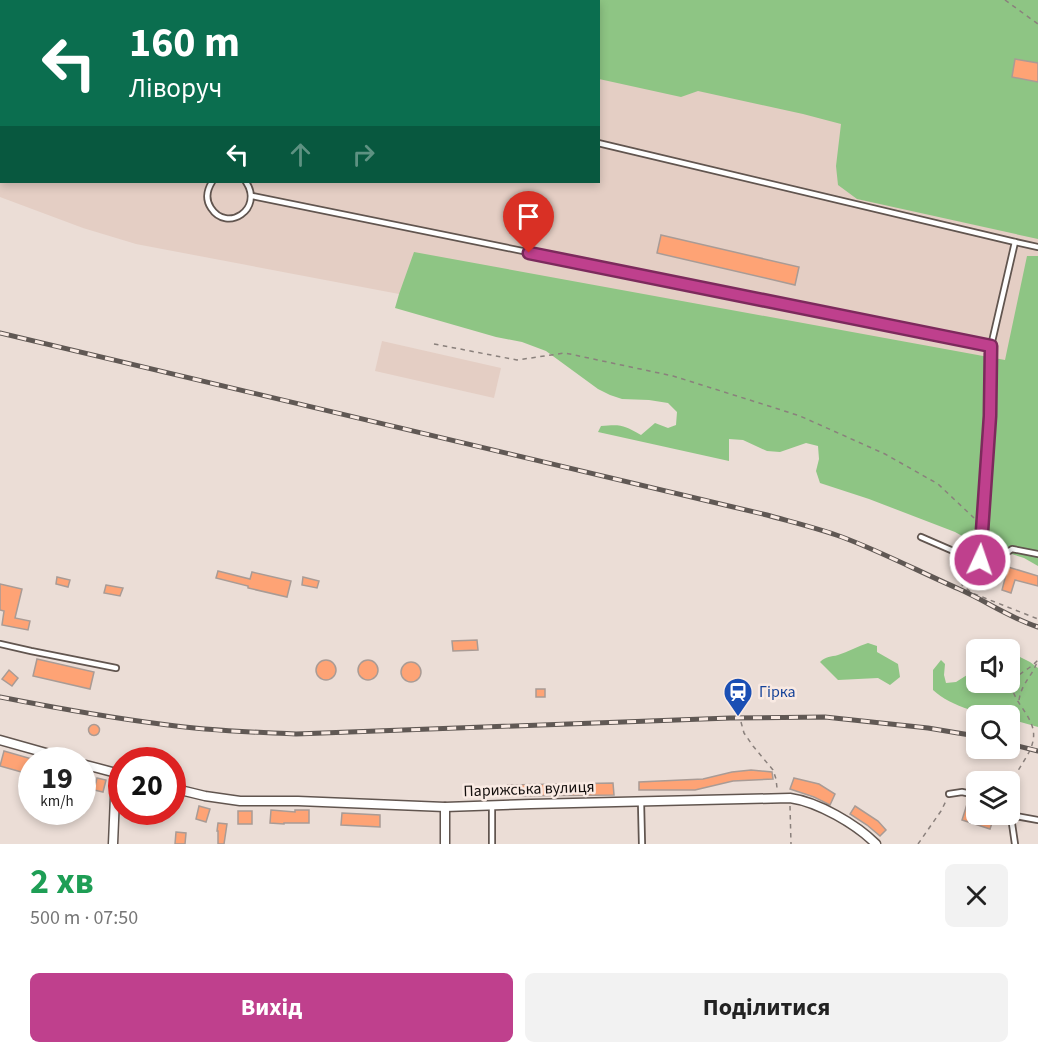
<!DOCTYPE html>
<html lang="uk">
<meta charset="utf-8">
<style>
body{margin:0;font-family:"Source Sans 3",sans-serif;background:#f2f2f2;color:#222;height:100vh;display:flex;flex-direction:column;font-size:22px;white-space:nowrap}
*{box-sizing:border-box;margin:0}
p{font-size:20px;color:#767676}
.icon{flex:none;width:33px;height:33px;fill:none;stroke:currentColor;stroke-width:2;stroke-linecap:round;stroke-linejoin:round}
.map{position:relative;height:844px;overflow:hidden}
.side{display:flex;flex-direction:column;background:#fff;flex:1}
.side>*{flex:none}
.guide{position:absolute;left:0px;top:0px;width:600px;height:183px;box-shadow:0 3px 9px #0003;background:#0b6e4f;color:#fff;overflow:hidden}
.fabs{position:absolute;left:966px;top:639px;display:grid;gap:12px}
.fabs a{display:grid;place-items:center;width:54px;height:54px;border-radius:9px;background:#fff;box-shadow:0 3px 9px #0003;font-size:30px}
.speed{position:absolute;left:18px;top:747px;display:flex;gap:12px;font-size:30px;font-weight:700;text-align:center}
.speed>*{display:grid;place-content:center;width:78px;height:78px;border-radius:50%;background:#fff;box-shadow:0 3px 9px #0003;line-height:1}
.speed small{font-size:15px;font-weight:400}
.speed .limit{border:9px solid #d22;background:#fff;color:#111}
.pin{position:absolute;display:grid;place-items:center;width:51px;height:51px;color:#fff;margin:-62px -26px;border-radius:50% 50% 50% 0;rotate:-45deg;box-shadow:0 0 6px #0007}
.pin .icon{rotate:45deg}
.me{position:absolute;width:66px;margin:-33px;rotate:3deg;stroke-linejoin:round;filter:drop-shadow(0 0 4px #0008)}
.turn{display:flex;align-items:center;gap:21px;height:126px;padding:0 30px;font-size:27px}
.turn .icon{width:78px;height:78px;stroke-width:2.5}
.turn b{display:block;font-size:42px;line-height:51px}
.lanes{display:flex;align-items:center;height:57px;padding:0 30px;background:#0003;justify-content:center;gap:30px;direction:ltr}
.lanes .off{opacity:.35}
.round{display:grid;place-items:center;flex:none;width:63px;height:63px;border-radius:9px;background:#f2f2f2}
.head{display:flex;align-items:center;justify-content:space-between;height:102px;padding:0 30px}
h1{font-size:36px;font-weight:700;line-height:45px;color:#1e9e55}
.primary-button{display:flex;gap:12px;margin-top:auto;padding:12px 30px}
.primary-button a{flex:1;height:69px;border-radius:9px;background:#bf408d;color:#fff;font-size:24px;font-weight:700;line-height:69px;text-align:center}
.primary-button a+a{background:#f2f2f2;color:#222}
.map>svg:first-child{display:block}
.built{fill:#e4cec4}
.green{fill:#8ec584}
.building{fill:#fea375;stroke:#a99b95;stroke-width:1.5}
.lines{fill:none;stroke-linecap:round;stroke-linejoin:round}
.service-casing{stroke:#61554f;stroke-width:8}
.minor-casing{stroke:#61554f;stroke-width:11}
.path{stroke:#8a807c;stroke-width:1.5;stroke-dasharray:4.5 4.5;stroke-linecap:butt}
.service{stroke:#fff;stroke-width:4.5}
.minor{stroke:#fff;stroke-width:8}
.rail-casing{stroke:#605854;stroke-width:5}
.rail{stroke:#f9eae3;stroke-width:3;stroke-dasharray:9;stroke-linecap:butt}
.route-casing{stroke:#7c2a5c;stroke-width:15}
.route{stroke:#bf408d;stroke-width:10}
.labels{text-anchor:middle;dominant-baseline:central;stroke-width:5;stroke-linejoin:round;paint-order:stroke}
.transit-label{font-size:16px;fill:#164399;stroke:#f9eae3;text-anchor:start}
.street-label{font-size:16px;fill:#140f0d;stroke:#f9eae3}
</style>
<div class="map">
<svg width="1038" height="844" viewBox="0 0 1038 844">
<rect width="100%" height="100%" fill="#ebddd6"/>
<!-- built -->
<g class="built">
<path d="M202,0H863L1038,45V425L399,294L136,244L83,228L0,197V75L1,74L2,182H598V2L197,1Z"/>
<path d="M382,341L501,368L494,398L375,371Z"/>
</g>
<!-- green -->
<g class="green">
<path d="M15,0H195L197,1L202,0H404L397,2L9,1Z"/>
<path d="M512,0H1038V239L857,199L838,185L836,166L841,124L803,114L698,91L681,97L599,79L598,2H512Z"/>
<path d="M1,3L2,115L0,116V4Z"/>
<path d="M414,252L1005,360L1027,256H1038V566L1024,558L973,542L955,532L869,499L820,483L816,471L819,459L818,446L806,443L780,452L767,451L743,440L729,439V461L598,432L601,426C621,424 624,425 641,435L655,423L668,428L676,425L677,412L668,403L649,400L622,399L610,395L598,389L546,351L522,342L496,337L395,308L399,294Z"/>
<path d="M868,643L877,646V652L898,664L900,677L890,685L878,678L838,680L820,662C826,656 831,657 838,655C848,652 858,646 868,643Z"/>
<path d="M1010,652L1030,662L1038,668V727L1010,719V716C986,716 951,707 933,690V670L941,660L945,664L944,675L946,683L956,682L967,675L976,678V682H1010Z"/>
</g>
<!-- building -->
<g class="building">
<path d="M1015,59L1038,63V82L1012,77Z"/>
<path d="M661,235L799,267L795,285L657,253Z"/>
<path d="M1008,567L1038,576V586L1015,580L1011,593L1002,590Z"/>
<path d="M218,571L250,579L252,572L291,581L287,597L248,588V586L216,578Z"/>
<path d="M57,577L70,580L68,587L56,584Z"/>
<path d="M303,577L319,581L317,588L302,585Z"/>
<path d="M0,584L22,589L15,618L30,621L28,630L2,625L4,611L0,610Z"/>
<path d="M106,585L123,588L120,596L104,593Z"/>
<path d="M477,640L478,650L453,651L452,641Z"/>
<path d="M37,659L94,672L90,689L33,676Z"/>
<circle cx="368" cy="670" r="10"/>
<circle cx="326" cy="670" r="10"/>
<circle cx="411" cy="672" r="10"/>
<path d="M9,670L18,678L12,686L2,679Z"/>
<rect x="536" y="689" width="9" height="8"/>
<circle cx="94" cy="730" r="5.5"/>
<path d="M4,751L32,759V775L0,766Z"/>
<path d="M751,770L772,772L773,779L733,781L695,790H639V782L703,779L732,772Z"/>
<path d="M97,778L106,780L103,792L94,790Z"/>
<path d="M794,778L819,784L835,794L830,805L814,797L790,789Z"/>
<path d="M613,783L614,795L509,796L508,785Z"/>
<path d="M968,801L976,804V814H995L990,829L962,820Z"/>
<path d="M199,806L210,809L206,822L196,819Z"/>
<path d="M855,806L878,821L886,830L880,836L867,825L850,814Z"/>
<path d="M271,810L295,812V810H309V823H284V824L270,823Z"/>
<rect x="238" y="811" width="14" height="13"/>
<path d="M342,813L380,815V827L341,825Z"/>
<path d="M218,823L227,824L224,844H218V831H217Z"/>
<path d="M176,832L186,833L185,844H175Z"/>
</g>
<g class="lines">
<!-- service casing -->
<g class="service-casing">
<g id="service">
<path d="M598,143L1015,242"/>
<path d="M212,182C207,190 205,199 211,208C227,233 264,209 246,182"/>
<path d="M252,196L991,346L1015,242L1038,247"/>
<path d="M921,537L974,560L998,559L1012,549L1038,554"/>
<path d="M979,560L990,416L991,346"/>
<path d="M0,644L31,651L116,668"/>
<path d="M949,794L962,792L976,795"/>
<path d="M641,802L642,844"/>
<path d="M1010,810L1015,844"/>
<path d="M1010,815L1038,820"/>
<path d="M492,844V806"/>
</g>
</g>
<!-- minor casing -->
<g class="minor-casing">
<g id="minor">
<path d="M0,740L71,760"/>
<path d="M82,764L120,774"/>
<path d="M172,788L205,796L240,801H298L445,807L531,804L790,798C818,802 856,824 876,844"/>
<path d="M445,807V844"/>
<path d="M113,844L116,773"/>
</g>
</g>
<!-- path -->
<g class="path">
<path d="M1005,0L1038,24"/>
<path d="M434,344L517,360L565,353L673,376L772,407L800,416L885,454L938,484L974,518"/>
<path d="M969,567L961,576L962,585L972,593L1038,619"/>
<path d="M1019,700C1022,682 1032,677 1037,662"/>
<path d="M741,722L744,733L753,746L773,770L776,779L777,788"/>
<path d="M1010,795C1010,789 1012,783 1015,777C1021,762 1037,748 1033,729C1029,712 1012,700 1011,682C1019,673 1030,669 1038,660"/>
<path d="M790,806L791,844"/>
<path d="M918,844L941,811L946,801"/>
</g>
<!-- service -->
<use href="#service" class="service"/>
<!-- minor -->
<use href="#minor" class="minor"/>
<!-- rail casing -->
<g class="rail-casing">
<g id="rail">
<path d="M0,333L767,515C792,522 817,528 842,537C882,552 920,572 959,589C986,601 1010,618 1038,627"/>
<path d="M0,697C56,708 111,718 168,725C210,731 254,732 296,734L730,718L825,717L928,728L976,736"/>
<path d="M1010,744L1038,751"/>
</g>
</g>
<!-- rail -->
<use href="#rail" class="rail"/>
</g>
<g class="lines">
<!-- route casing -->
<g class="route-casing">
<path id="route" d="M529,253L991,346L990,416L980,560"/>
</g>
<!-- route -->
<use href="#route" class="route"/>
</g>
<!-- icons -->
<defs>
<g id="station-pin" transform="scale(1.5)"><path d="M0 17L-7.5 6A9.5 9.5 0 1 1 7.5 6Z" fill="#1a4fb4" stroke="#f9eae3"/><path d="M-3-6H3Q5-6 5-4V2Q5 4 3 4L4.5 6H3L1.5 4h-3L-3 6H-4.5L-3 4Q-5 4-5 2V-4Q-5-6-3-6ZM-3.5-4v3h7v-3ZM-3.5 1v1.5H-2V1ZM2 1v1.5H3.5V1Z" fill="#fff"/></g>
</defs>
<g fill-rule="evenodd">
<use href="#station-pin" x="738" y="692"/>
</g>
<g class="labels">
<!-- transit labels -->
<g class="transit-label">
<text x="759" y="692">Гірка</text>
</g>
<!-- street labels -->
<g class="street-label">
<text transform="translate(529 789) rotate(-2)">Парижська вулиця</text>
</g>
</g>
</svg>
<div class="fabs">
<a><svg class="icon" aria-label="sound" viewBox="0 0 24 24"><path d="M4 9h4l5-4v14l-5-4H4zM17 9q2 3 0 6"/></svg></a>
<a><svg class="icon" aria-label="search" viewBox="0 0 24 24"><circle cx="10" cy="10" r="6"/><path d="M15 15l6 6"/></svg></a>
<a><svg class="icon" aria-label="layers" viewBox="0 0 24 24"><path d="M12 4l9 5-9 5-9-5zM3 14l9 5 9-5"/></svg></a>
</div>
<div class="speed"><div>19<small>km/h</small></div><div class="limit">20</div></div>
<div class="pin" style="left:529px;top:253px;background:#d93025"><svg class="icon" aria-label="arrive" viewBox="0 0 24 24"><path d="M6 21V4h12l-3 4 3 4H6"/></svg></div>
<svg class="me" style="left:980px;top:560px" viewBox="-20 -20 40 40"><circle r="17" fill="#bf408d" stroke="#fff" stroke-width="3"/><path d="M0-11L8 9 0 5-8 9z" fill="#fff"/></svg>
<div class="guide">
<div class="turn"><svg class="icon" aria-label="left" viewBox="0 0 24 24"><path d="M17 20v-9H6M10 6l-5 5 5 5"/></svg><div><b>160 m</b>Ліворуч</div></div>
<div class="lanes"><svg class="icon" aria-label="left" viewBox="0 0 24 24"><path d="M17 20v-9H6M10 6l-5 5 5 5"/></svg><svg class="icon off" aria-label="ahead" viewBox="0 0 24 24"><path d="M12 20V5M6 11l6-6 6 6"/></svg><svg class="icon off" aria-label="right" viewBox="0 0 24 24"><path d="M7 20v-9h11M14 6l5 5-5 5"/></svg></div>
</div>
</div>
<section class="side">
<div class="head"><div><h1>2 хв</h1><p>500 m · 07:50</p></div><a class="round"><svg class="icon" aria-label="close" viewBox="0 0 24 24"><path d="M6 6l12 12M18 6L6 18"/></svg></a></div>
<div class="primary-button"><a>Вихід</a><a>Поділитися</a></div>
</section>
